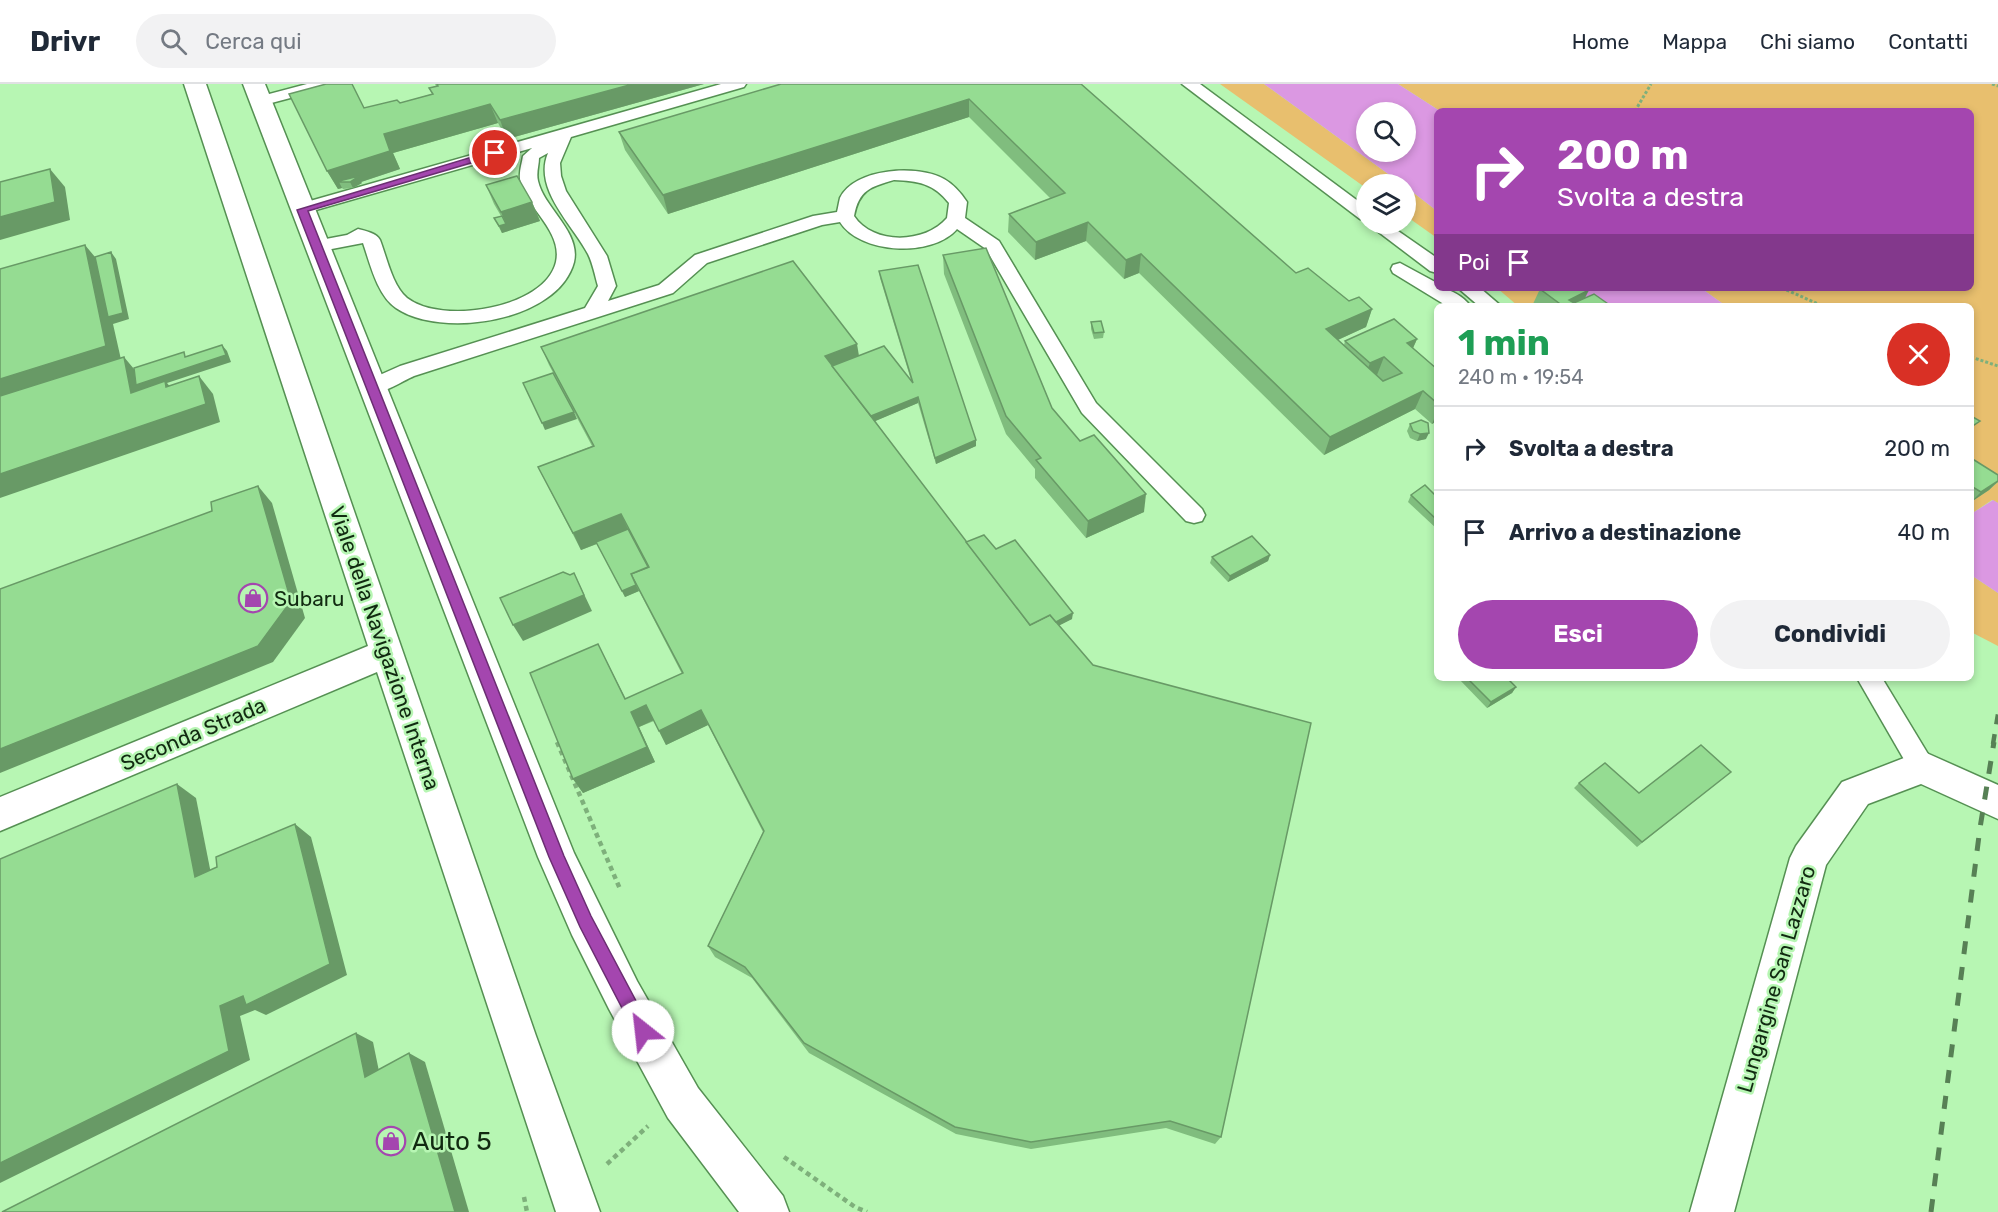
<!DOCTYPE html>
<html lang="it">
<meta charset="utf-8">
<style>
body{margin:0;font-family:Rubik,sans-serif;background:#f2f2f3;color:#1f2937;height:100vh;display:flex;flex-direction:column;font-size:22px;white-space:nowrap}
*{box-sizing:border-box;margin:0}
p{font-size:20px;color:#747a83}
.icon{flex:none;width:33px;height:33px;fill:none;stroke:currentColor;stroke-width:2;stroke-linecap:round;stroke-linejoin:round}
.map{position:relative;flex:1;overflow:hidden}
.side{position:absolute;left:1434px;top:219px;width:540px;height:378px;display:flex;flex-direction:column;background:#fff;border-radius:9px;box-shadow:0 3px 9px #0003}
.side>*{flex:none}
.top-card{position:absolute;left:1434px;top:24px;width:540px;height:183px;border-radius:9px;box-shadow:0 3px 9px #0003;background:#a446af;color:#fff;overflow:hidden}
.fabs{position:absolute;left:1356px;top:18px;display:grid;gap:12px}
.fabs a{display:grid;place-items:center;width:60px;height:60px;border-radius:50%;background:#fff;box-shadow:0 3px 9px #0003;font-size:30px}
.pin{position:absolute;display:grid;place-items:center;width:51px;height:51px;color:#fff;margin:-26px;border:3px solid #fff;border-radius:50%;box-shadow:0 2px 6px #0007}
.me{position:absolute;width:66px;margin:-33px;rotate:331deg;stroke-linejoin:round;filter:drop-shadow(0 0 4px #0008)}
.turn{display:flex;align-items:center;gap:21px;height:126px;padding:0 24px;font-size:27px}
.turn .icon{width:78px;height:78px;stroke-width:2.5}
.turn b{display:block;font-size:42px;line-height:51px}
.then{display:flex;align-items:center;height:57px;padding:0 24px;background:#0003;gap:12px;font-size:22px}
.round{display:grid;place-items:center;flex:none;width:63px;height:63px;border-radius:32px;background:#f2f2f3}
.head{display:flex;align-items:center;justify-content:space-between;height:102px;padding:0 24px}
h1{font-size:36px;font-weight:700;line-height:45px;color:#1e9e55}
.button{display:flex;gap:12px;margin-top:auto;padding:12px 24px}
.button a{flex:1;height:69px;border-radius:36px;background:#a446af;color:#fff;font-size:24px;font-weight:700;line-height:69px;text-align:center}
.button a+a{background:#f2f2f3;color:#1f2937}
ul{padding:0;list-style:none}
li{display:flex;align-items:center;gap:18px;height:84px;padding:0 24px;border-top:2px solid #e0e1e3}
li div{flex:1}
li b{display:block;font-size:22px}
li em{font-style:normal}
header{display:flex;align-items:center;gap:36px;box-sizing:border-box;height:84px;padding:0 30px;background:#fff;border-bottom:2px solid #e0e1e3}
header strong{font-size:28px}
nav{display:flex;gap:33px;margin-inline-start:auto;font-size:21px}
.search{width:420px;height:54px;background:#f2f2f3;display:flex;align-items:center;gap:15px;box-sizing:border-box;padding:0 21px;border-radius:33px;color:#747a83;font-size:22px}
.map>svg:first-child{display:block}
.green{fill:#e8bf6e}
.water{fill:#db98e2;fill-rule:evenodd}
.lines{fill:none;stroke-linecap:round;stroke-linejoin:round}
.lane-casing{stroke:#559053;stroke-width:3}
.street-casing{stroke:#559053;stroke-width:3}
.path-far1{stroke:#7eb07b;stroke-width:3;stroke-dasharray:3 2;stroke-linecap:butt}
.path{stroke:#7eb07b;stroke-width:4.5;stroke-dasharray:5 4;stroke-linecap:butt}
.lane{fill:#fff;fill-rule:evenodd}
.street{fill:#fff;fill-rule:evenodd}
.rail-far1{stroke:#578055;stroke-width:4.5;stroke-dasharray:10 10;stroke-linecap:butt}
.rail{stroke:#578055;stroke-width:5;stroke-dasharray:13 13;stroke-linecap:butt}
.wall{fill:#80bd7e}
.shaded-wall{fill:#689a66}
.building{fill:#95dc92;stroke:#689a66;stroke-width:1.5}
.route{fill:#a446af;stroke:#6b2e72;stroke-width:1.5}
.labels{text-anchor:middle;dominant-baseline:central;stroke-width:5;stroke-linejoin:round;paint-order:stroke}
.poi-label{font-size:21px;fill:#112a11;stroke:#b7f6b3;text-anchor:start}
.street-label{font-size:21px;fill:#112a11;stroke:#b7f6b3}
.near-poi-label{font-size:26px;fill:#112a11;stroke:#b7f6b3;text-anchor:start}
</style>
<header>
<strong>Drivr</strong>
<div class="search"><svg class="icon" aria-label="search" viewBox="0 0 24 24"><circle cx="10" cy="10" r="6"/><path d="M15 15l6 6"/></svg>Cerca qui</div>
<nav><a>Home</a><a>Mappa</a><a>Chi siamo</a><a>Contatti</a></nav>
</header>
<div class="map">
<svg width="1998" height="1128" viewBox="0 0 1998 1128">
<rect width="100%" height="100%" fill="#b7f6b3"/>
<!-- green -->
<g class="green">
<path d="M1220,0H1264L1402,100H1366V104Z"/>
<path d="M1398,0H1998V419L1992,416L1971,430V222H1726L1701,204H1971V27H1440Z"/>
<path d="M1406,103L1437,127V154L1406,132Z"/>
<path d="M1497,204H1543L1590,222H1518Z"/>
<path d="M1971,491L1998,509V562L1971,548Z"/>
</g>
<!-- water -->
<g class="water">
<path d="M1264,0H1398L1440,27H1437V127L1406,103V100H1402ZM1406,28V68H1366V28Z"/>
<path d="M1566,204H1701L1726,222H1590Z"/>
<path d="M1993,416L1998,419V509L1971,491V430Z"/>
</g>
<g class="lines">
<!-- lane casing -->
<g class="lane-casing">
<g id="lane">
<path d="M307,0H334L332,3L260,22L252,17L254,14Z"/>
<path d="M721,0H746L744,3L571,53L560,79L561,92L566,107L607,172L616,202L608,217L659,201L695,171L813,132L837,128C838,124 839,118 840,114C854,84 918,80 944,95C953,100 961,109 967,118L965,134L999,157L1096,319L1202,425L1205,431L1202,437L1194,439L1186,437L1082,329L986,165L957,145C932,174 860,170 840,138L822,141L707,179L673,209L414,292C400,298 380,313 364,308L361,303L364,298L400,282L585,224L598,202C595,192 593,180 588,170C572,140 533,105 548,69L539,74C539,81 536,89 538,97C544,124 581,148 574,178C558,238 441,255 396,224C377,211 370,179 363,159L316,168L310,166L307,162L310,158L347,151L358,145C366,147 376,149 380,156C387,174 392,201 407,214C441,241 545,225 556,178C563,146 525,124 520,95C519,87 522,79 523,72L532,64L302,130L296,129L293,125L296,121ZM894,96C918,97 933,99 949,119L947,134C925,160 873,161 854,132C859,106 870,103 894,96Z"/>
<path d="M1182,0H1200L1366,123V136L1360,135Z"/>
<path d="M1368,140H1388L1437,174V189L1430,187Z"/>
<path d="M1400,179L1437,199V204C1448,204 1464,212 1470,222H1447L1393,189L1391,185L1393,181Z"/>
<path d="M1458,204H1480L1501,222H1479Z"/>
<path d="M1857,594H1882L1931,675L1935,683L1931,691L1922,694L1913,691Z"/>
</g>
</g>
<!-- street casing -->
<g class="street-casing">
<g id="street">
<path d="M184,0H206L536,952L600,1128H556L377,588L0,747V713L368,562Z"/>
<path d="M243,0H265L574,769L637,897L698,1004L783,1112L789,1128H739L668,1034L609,925L572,851L538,773Z"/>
<path d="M1922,667L1998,701V735L1921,700L1868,720L1826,781L1734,1128H1690L1790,774L1796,762L1842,698Z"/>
</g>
</g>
<!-- path-far1 -->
<g class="path-far1">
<path d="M1992,0L1998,2"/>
<path d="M1635,27L1651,0"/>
<path d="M1782,204L1823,222"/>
<path d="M1971,273L1998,282"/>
</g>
<!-- path -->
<g class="path">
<path d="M557,658L620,805"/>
<path d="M784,1073L855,1123L867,1128"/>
<path d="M607,1080L648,1042"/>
<path d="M524,1113L527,1128"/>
</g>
<!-- lane -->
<use href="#lane" class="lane"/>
<!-- street -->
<use href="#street" class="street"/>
<!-- rail-far1 -->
<path class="rail-far1" d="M1993,660L1998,630"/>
<!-- rail -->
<path class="rail" d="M1931,1128L1980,744L1994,658"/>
</g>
<!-- wall -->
<g class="wall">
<path d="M435,0H704L507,55L498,39L393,69L400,85L361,98L362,99L353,104L343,105L342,104L338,105L327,87L364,24L400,19L432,10L429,4L436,2Z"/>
<path d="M1081,0L1296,189L1349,217L1372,225L1366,243L1338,256L1344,261L1345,257L1417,255L1413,264L1437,285V337L1432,340L1415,325L1324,371L1139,189L1124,195L1086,157L1035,176L1008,148L1009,130L1051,115L969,33L668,130L625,66L619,48Z"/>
<path d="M486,101L532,118L540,137L502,149L494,134L501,132L494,120Z"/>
<path d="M943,171L1052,324L1080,357L1144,428L1086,454L1035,394V385L1006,350L944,190Z"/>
<path d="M879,187L976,356V362L936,380L918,319L875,337L966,458L996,465L1072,535L1059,541L1221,1053L1215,1060L1166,1044L1031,1065L956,1050L809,969L752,894L715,873L708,862L763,748L708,641L666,661L654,637L639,643L655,678L583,709L573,695L598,560L626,615L682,590L639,507L625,513L597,460L581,466L538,383L592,362L549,281L541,263L859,271L911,296L880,194Z"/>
<path d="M1540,205L1585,214L1611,222H1532Z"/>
<path d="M1091,238L1104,248L1103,254L1094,255L1091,245Z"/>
<path d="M1410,340L1426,355L1417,357L1410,354L1407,347Z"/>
<path d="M1971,374L1998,391V398L1989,406L1971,418Z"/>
<path d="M1411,411L1437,413V445L1408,418Z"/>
<path d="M1270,471L1268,477L1228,498L1210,479L1212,473Z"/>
<path d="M1458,594H1507L1516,603L1512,609L1487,624Z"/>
<path d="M1731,688L1637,763L1574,704L1579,699L1639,709Z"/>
</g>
<!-- shaded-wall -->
<g class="shaded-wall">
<path d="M633,0H704L507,55L500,36Z"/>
<path d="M969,15V33L668,130L663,111Z"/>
<path d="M490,20L498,39L393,69L400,85L361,98L362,99L353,104L350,98H339L342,104L338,105L327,87L384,50Z"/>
<path d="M50,85L65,103L70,136L0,156V133Z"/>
<path d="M532,118L540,137L502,149L499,142L506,140L501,128Z"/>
<path d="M1088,138L1086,157L1035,176L1036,158Z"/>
<path d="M85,161L100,179L111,168L116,175L129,235L113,240L122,280L0,319V295Z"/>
<path d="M1141,170L1139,189L1124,195L1126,176Z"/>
<path d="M1589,206L1581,222H1565L1569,216Z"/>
<path d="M1372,225L1366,243L1320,264L1326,245Z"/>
<path d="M1417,255L1409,273L1407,259Z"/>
<path d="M857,260L860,278L831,290L825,272Z"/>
<path d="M222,261L227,267L231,278L167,299L180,315L131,309L124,273L139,291Z"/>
<path d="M1384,273L1377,291L1363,297L1370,279Z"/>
<path d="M199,292L213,310L220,338L0,414V390Z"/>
<path d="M1423,307L1415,325L1324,371L1330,353Z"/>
<path d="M918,313V319L866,341L865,335Z"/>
<path d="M574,328L577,335L545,346L542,339Z"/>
<path d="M1437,328V337L1432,340Z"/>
<path d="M1429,349L1426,355L1417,357L1420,350Z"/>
<path d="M976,356V362L936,380L935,374Z"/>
<path d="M1998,397L1989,406L1971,418L1981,408Z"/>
<path d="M258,402L272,419L305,534L273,578L0,689V665Z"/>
<path d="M1146,410L1144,428L1086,454L1088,437Z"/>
<path d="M621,430L629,447L581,466L573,449Z"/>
<path d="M1270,471L1268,477L1228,498L1230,492Z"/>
<path d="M574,489L592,527L523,557L513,541Z"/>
<path d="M636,501L639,507L625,513L622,507Z"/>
<path d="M1073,529L1072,535L1029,557V551Z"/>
<path d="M598,560L631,627L646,621L654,636L639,643L655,678L583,709L573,695L625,615Z"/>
<path d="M1516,603L1512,609L1487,624L1491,618Z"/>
<path d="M701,626L708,641L666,661L659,647Z"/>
<path d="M177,700L196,714L214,805L195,793Z"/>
<path d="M295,740L311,753L347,891L266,931L255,926L240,932L250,976L0,1099V1079L220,922Z"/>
<path d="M356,949L373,958L382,1002L365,993Z"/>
<path d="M409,969L425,978L469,1128H455Z"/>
</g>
<!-- building -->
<g class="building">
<path d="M326,0H352L364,24L397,16L400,19L433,10L429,4L438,2L437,0H633L500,36L490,20L384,50L390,67L327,87L289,10Z"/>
<path d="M781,0H1081L1296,189L1308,184L1349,217L1359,213L1372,225L1326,245L1383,297L1402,289L1384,273L1370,279L1345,257L1394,235L1417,255L1407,259L1437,285V319L1423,307L1330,353L1141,170L1126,176L1088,138L1036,158L1009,130L1065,109L969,15L663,111L619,48Z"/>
<path d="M50,85L55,118L0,133V98Z"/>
<path d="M359,92L350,98H339V97Z"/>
<path d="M517,92L532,118L501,128L486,101Z"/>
<path d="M502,132L506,140L499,142L494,134Z"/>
<path d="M85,161L106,262L0,295V185Z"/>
<path d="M986,164L1052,324L1080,357L1094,351L1146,410L1088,437L1036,376L1041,374L1006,332L943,171Z"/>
<path d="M111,168L123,229L108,233L95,173Z"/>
<path d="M793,177L857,260L825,272L1030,541L1050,531L1093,581L1311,639L1221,1053L1170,1037L1031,1058L955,1043L804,959L745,883L708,862L764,747L701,626L659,647L646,621L631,628L647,663L573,695L530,589L598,560L625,615L683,589L631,490L649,483L621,430L573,449L538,383L594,362L541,263Z"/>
<path d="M918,181L976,356L935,374L918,313L871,332L832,282L884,262L913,299L879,187Z"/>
<path d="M1542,204H1587L1589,206L1569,216L1574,219L1594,210L1611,222H1563L1540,205Z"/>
<path d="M1101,237L1104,248L1094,249L1091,238Z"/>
<path d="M222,261L226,271L136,301L134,284L184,268L185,273Z"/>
<path d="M124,273L131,309L165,297L166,303L199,292L206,320L0,390V312Z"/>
<path d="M553,289L574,328L542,339L523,299Z"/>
<path d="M1971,332L1980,337L1971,343Z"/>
<path d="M1421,336L1428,339L1429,349L1420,350L1413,347L1410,340Z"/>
<path d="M1971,374L1998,391V397L1981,408L1971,402Z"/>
<path d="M1425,401L1437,413V436L1411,411Z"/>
<path d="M258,402L291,517L258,562L0,665V505L212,427L211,418Z"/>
<path d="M628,445L648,483L631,490L636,501L622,507L596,458Z"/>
<path d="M984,451L996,465L1015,456L1073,529L1056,538L1050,531L1030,541L966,458Z"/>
<path d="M1252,452L1270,471L1230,492L1212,473Z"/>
<path d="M563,488L570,491L574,489L584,511L513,541L500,514Z"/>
<path d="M1467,594H1507L1516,603L1491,618Z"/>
<path d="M1701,661L1731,688L1642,758L1579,699L1605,679L1639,709Z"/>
<path d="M177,700L195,793L217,783L216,773L295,740L330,880L246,921L243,912L220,922L229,967L0,1079V775Z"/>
<path d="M356,949L365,993L409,969L455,1128H2Z"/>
</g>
<!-- route -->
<path class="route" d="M495,66L499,69L498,71L308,127L564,772L591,832L652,947L649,953L643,956L637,953L580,843L549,773L297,126Z"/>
<!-- icons -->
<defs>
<g id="shop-ring" transform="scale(1.5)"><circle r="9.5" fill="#b7f6b3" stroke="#a446af" stroke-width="1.5"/><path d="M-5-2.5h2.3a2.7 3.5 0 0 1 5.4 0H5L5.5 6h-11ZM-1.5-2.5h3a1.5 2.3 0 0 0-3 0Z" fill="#a446af"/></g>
</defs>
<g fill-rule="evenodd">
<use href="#shop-ring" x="253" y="514"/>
<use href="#shop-ring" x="391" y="1057"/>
</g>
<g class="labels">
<!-- poi labels -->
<g class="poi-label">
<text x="274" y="514">Subaru</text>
</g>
<!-- street labels -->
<g class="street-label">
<text transform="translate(385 564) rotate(71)">Viale della Navigazione Interna</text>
<text transform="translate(193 650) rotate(-23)">Seconda Strada</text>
<text transform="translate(1776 895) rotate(-74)">Lungargine San Lazzaro</text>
</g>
<!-- near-poi labels -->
<g class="near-poi-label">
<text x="412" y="1057">Auto 5</text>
</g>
</g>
</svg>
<div class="fabs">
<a><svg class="icon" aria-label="search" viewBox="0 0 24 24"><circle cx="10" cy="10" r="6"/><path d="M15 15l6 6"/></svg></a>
<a><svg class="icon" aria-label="layers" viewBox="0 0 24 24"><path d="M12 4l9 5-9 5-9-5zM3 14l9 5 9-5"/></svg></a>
</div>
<div class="pin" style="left:495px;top:69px;background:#d93025"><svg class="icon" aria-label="arrive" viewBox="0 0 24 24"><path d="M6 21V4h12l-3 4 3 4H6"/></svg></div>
<svg class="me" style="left:643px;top:947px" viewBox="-20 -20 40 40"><circle r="19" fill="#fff"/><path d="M0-13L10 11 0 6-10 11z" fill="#a446af"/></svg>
<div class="top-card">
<div class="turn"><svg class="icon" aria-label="right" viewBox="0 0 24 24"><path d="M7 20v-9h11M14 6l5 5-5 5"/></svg><div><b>200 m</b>Svolta a destra</div></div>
<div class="then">Poi<svg class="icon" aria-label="arrive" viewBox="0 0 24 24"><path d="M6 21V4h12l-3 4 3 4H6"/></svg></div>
</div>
<section class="side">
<div class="head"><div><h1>1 min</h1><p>240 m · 19:54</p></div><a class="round" style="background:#d93025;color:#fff"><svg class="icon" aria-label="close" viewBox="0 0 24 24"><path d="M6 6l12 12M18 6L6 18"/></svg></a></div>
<ul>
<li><svg class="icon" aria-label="right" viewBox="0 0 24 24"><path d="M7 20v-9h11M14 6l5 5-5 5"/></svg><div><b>Svolta a destra</b></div><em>200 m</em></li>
<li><svg class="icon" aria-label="arrive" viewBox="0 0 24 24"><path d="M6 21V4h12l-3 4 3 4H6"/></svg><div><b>Arrivo a destinazione</b></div><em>40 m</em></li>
</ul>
<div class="button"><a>Esci</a><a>Condividi</a></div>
</section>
</div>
